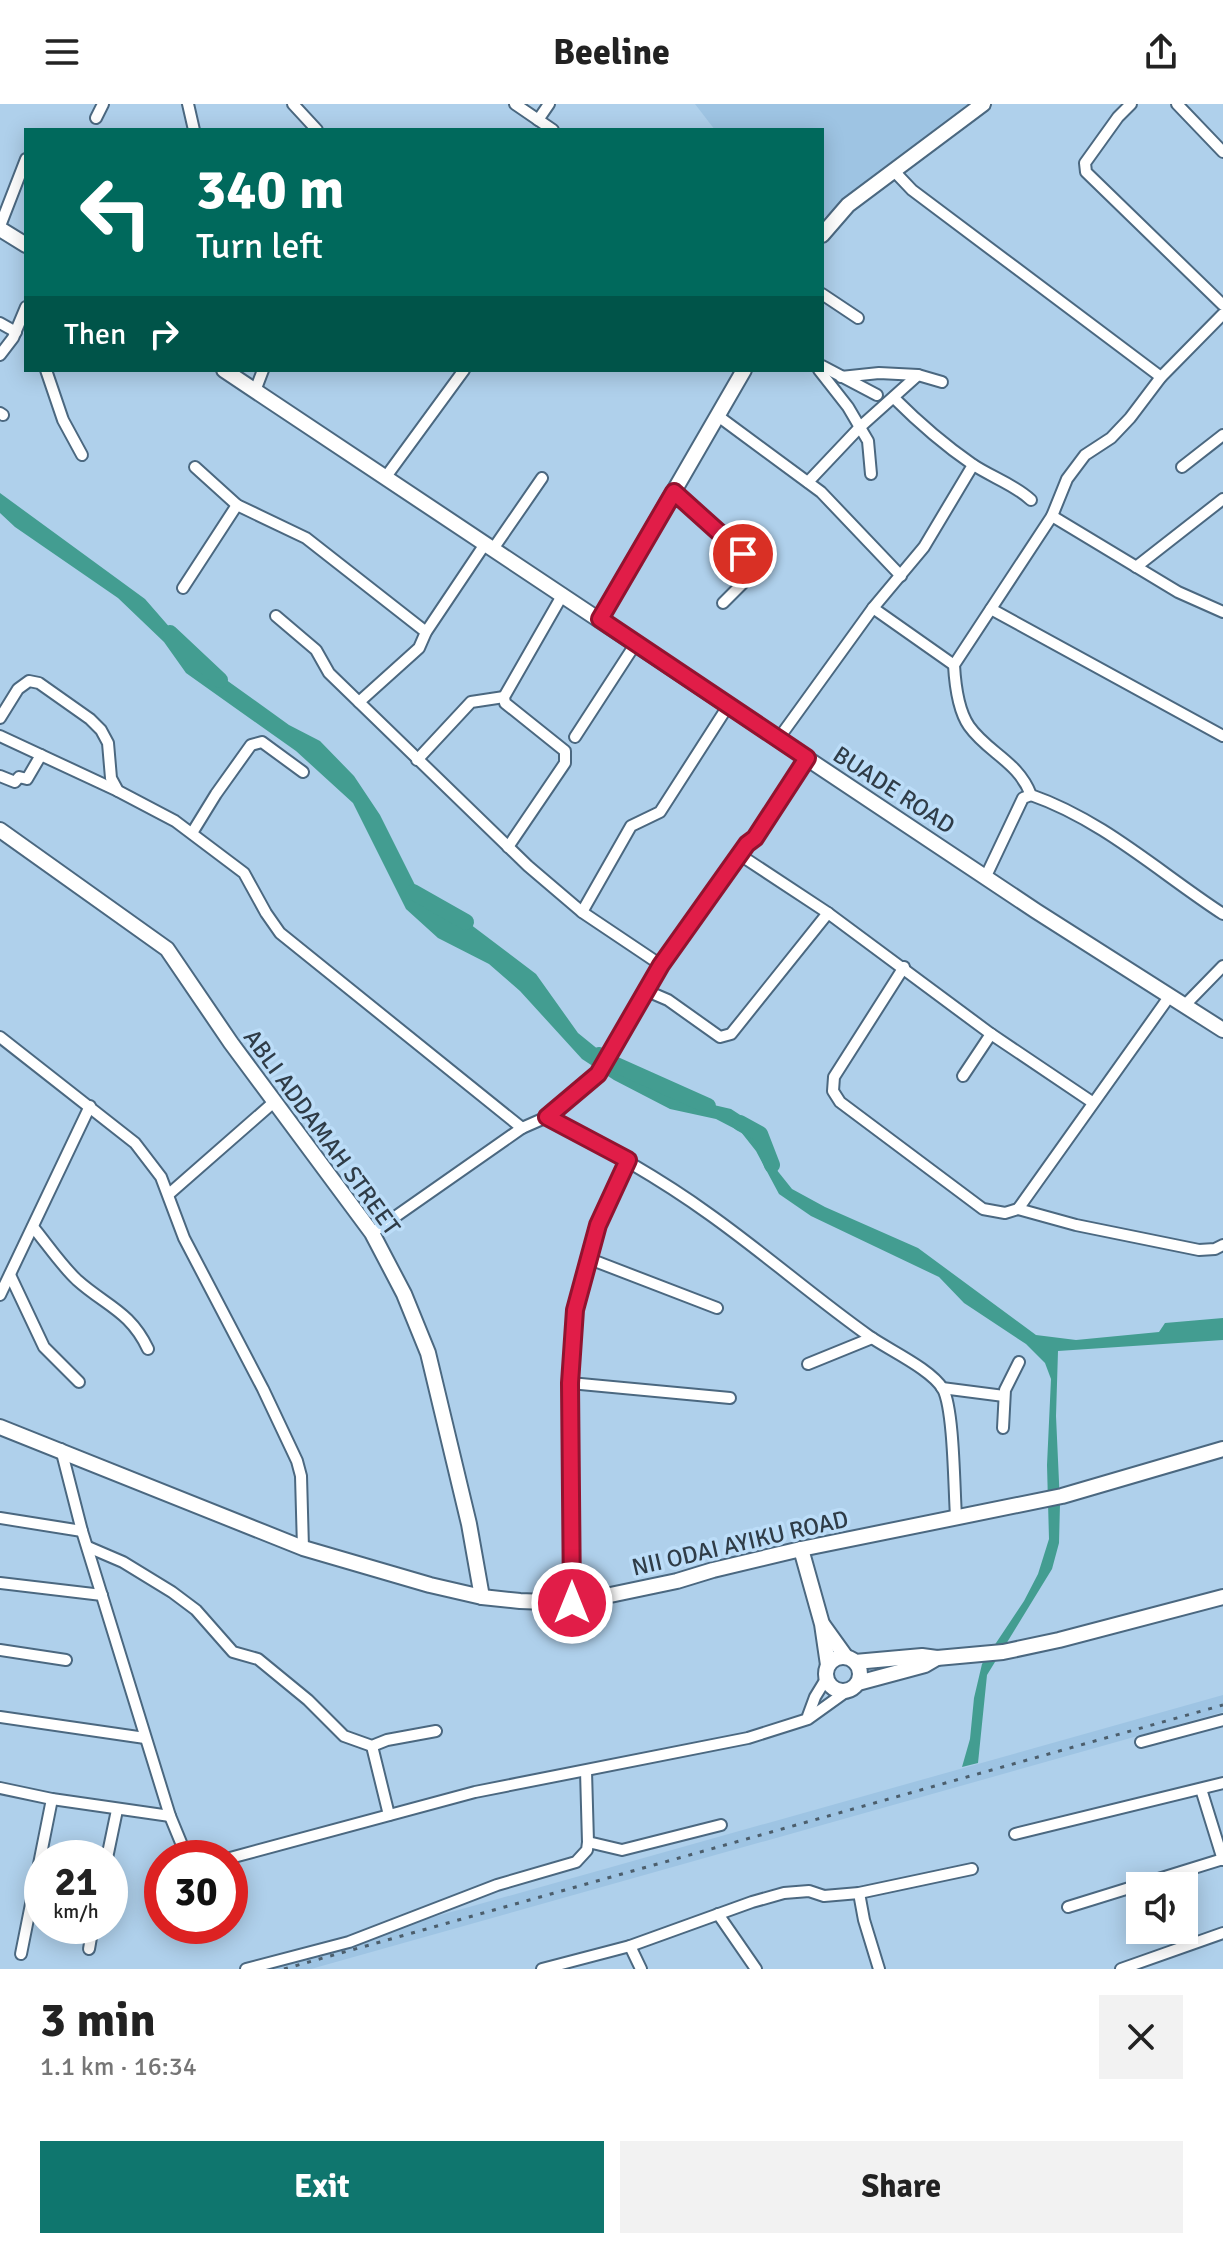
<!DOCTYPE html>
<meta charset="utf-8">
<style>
body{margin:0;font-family:Signika,sans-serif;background:#f2f2f2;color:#222;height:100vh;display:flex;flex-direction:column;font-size:30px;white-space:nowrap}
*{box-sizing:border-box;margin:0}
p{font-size:26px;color:#767676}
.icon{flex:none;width:44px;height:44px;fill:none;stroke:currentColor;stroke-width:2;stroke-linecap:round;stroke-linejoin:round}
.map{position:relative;height:1865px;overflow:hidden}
.drawer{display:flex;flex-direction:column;background:#fff;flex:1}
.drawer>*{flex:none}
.guide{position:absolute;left:24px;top:24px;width:800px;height:244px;border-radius:0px;box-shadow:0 4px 20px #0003;background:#00695c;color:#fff;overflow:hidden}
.buttons{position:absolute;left:1126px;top:1768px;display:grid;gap:16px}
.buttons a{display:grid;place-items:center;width:72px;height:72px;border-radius:0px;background:#fff;box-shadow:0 4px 20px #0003;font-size:40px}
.speed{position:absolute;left:24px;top:1736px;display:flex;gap:16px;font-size:40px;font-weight:700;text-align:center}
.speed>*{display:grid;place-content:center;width:104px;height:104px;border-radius:50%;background:#fff;box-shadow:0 4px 20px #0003;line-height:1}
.speed small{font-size:20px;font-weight:400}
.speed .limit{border:12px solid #d22;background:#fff;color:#111}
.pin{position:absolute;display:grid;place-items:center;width:68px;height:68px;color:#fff;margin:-34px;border:4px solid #fff;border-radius:50%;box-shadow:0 2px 8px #0007}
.me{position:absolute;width:88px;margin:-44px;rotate:0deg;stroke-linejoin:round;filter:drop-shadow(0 0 6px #0008)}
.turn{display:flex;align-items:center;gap:28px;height:168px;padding:0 40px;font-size:36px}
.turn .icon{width:104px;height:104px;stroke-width:2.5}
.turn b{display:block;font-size:56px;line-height:68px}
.then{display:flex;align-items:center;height:76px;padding:0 40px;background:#0003;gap:16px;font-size:30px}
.round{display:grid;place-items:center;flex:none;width:84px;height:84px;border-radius:0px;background:#f2f2f2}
.overview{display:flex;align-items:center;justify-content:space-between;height:136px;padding:0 40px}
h1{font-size:48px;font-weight:700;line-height:60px}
.primary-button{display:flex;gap:16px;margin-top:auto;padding:16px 40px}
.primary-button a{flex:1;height:92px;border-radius:0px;background:#0f766e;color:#fff;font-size:32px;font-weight:700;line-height:92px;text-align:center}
.primary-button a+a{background:#f2f2f2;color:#222}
header{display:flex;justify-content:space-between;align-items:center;height:104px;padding:0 40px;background:#fff;font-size:36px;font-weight:700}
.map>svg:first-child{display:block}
.built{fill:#9ec4e3}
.water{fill:#439d91}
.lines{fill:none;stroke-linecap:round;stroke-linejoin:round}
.river{stroke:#439d91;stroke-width:16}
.street-casing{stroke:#4b6880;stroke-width:14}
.secondary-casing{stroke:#4b6880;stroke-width:18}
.street{stroke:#fff;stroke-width:10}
.secondary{stroke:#fff;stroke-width:14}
.rail{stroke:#4c5e6c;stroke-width:3;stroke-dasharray:4 8;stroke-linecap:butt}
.route-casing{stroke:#92132f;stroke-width:20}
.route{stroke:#e11d48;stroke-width:14}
.labels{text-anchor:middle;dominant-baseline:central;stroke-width:7;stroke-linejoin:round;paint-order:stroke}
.street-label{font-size:24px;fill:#2f3c47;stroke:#bcddf8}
</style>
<header><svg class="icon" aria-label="menu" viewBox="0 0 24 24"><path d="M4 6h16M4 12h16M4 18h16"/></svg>Beeline<svg class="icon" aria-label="share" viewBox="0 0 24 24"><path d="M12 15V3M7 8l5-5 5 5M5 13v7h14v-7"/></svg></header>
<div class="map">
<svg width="1223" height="1865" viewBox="0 0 1223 1865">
<rect width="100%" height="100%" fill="#afd0eb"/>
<!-- built -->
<g class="built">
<path d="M695,0H969L822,115V26H715Z"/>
<path d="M1223,1591V1608L311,1865H249Z"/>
</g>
<!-- water -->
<path class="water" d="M0,389L145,495L172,526L194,558L211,565L289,621L320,637L354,672L380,711L417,785L435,806L462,814L536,870L578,929L626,968L662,989L731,1005L751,1018L776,1065L792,1085L825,1103L918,1144L1036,1231L1076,1236L1159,1228L1165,1219L1223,1214V1236L1058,1247L1056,1312L1060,1400L1059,1439L1052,1465L987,1571L978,1659L962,1663L970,1635L974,1594L982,1560L1024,1497L1038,1470L1049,1435L1047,1361L1051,1275L1045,1259L1026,1240L964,1199L939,1173L811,1112L779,1090L756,1047L741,1028L716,1015L670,1005L614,976L582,955L520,887L489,860L438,834L406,805L353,699L296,647L186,569L164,538L118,494L15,423L0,409Z"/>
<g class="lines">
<!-- river -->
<g class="river">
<path d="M170,529L220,576"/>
<path d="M413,788L466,818"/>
<path d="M599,951L614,960L708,1002"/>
<path d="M740,1019L760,1030L772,1061"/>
</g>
<!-- street casing -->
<g class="street-casing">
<g id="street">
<path d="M188,0L194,26"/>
<path d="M293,0L317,26"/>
<path d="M515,0L553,26"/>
<path d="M1131,0L1118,13L1085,59L1086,68L1223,201"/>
<path d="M1177,0L1223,48"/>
<path d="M96,14L103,0"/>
<path d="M538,16L549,0"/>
<path d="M893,66L912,86L1161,273"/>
<path d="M0,122L26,55"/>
<path d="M822,190L858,214"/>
<path d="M1223,210L1161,273L1130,314L1111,334L1085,351L1067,375L1052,412L954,561C955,579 958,606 969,622C988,649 1018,657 1031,691C1103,716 1160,769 1223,810"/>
<path d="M0,219L16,228"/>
<path d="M0,251L13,234L26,203"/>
<path d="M822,262L877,291"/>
<path d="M46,266L63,316L82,351"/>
<path d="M819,266L848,303L868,337L871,370"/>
<path d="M841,273L879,269L918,271"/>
<path d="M255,287L263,266"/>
<path d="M894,294C918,318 943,340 972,360C991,373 1014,380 1031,396"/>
<path d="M0,309L3,311"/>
<path d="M718,312L821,388L901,472"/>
<path d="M195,363L237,401L306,434L426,528"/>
<path d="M1182,363L1223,331"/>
<path d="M385,374L464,266"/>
<path d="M808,378L860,323L918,271L942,278"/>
<path d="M674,388L743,450L750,468L746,476L723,499"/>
<path d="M1052,412L1178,488L1223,508"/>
<path d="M493,445L542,374"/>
<path d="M1136,463L1223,395"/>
<path d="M183,484L237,401"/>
<path d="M873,504L954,561"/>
<path d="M991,505L1223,632"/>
<path d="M276,512L316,546L329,569L528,762L582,808L661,861"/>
<path d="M359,598L419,544L426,528L485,440"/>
<path d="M0,614L18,585L29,577L39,579L90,615L101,626L108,639L111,674L118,687L175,717L244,769L266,809L280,829L522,1024"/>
<path d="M0,632L118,687"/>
<path d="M575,633L636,539"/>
<path d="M779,634L873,504L924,443L973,361"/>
<path d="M417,656L471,598L504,593"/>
<path d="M0,672L15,678L19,673L27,675L41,651"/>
<path d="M192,729L216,690L251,641L262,638L303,668"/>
<path d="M508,743L565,659V647L505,599L504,593L563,490"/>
<path d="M740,751L828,809L991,930L1092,998"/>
<path d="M986,772L1023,694L1031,691"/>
<path d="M582,808L631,722L660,708L728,602"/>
<path d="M904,863L834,973L833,987L840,998L983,1105L1005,1109L1018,1105L1076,1121L1199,1146L1215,1145L1223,1141"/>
<path d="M647,887L668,896L720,933L731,930L828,809"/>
<path d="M1184,902L1223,862"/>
<path d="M0,933L135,1039L161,1073L184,1134L263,1285L297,1357L301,1372L303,1444"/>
<path d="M963,972L991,930"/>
<path d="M547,1013C603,1043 658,1073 709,1110C764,1149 814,1193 869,1232C889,1246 931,1265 943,1285C954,1306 954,1385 956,1412"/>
<path d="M169,1090L274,998"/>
<path d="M1018,1105L1169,893"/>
<path d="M33,1123C47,1140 61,1161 77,1176C106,1202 130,1207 148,1245"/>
<path d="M372,1129L522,1024L547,1013L598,970L661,861L747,740L755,734L807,654"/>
<path d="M587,1154L717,1204"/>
<path d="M10,1171L44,1243L79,1278"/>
<path d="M0,1191L90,1002"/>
<path d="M808,1260L872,1234"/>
<path d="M570,1279L730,1294"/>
<path d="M942,1284L1004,1292"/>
<path d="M1003,1324L1005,1286L1019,1258"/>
<path d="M61,1345L82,1427L170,1712L184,1746L192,1754"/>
<path d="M0,1414L82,1427"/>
<path d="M88,1443L123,1458L172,1488L196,1506L233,1548L258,1555L308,1596L344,1632L372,1642L387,1636L436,1627"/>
<path d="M0,1479L102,1491"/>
<path d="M572,1499L570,1279L575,1206L598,1121L628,1056"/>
<path d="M0,1546L66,1556"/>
<path d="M808,1612L815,1593L826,1575"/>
<path d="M0,1613L145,1634"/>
<path d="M1141,1638L1223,1616"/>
<path d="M372,1642L389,1711"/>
<path d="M0,1684L52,1695L170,1712"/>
<path d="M1201,1685L1223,1756"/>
<path d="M1015,1730L1223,1679"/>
<path d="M588,1738L622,1746L721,1721"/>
<path d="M107,1754L117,1706"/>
<path d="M230,1754L475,1688L748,1634L808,1615L847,1587"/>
<path d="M859,1789L864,1816L879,1865"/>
<path d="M1068,1803L1223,1755"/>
<path d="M718,1810L756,1865"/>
<path d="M630,1842L641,1865"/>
<path d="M89,1845L93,1822"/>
<path d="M21,1850L52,1695"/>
<path d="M246,1865L349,1838L497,1781L576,1758L587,1746L588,1738L586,1667"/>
<path d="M542,1865L630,1842L752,1798L784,1789L809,1787L824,1792L859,1789L972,1765"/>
<path d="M1121,1865L1223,1829"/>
</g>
</g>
<!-- secondary casing -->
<g class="secondary-casing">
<g id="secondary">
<path d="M0,125L26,141"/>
<path d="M822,131L848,101L983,0"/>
<path d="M224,266L1036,807L1223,926"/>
<path d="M600,515L744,266"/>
<path d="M0,726L167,845L231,939L372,1129L404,1190L428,1249L469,1420L482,1493"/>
<path d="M0,1323L303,1444L430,1481L482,1493L520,1497L572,1499L677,1477L713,1466L801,1445L1062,1392L1223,1345"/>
<path d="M801,1445L822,1520L828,1561"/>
<path d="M823,1521L846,1553"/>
<circle cx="843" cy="1570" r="17"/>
<path d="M855,1558L922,1552L937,1554L1003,1548L1059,1536L1223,1493"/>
<path d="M858,1579L925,1561L937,1554"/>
</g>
</g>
<!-- street -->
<use href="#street" class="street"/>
<!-- secondary -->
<use href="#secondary" class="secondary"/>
<!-- rail -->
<path class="rail" d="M284,1865L1223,1601"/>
</g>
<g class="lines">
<!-- route casing -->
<g class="route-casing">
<path id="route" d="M572,1499L570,1279L575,1206L598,1121L628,1056L547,1013L598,970L661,861L747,740L755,734L807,654L600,515L674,388L743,450"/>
</g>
<!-- route -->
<use href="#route" class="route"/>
</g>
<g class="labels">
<!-- street labels -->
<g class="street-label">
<text transform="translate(894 686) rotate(33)">BUADE ROAD</text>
<text transform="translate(322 1028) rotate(54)">ABLI ADDAMAH STREET</text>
<text transform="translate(740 1439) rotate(-13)">NII ODAI AYIKU ROAD</text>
</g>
</g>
</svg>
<div class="buttons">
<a><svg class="icon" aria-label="sound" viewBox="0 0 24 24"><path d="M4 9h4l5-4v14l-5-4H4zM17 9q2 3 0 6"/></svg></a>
</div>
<div class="speed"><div>21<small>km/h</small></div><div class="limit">30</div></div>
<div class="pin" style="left:743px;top:450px;background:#d93025"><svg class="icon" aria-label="arrive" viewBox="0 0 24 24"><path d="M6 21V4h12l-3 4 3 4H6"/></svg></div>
<svg class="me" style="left:572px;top:1499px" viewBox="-20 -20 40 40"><circle r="17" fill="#e11d48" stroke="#fff" stroke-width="3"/><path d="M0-11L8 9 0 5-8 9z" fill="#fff"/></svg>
<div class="guide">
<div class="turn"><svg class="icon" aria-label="left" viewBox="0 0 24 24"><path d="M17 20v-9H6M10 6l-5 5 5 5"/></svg><div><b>340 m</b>Turn left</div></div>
<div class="then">Then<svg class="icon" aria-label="right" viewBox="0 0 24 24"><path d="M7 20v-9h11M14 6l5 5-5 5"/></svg></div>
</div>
</div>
<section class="drawer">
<div class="overview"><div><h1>3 min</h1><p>1.1 km · 16:34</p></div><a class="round"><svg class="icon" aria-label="close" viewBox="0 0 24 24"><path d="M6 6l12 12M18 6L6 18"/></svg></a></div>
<div class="primary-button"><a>Exit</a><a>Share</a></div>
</section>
